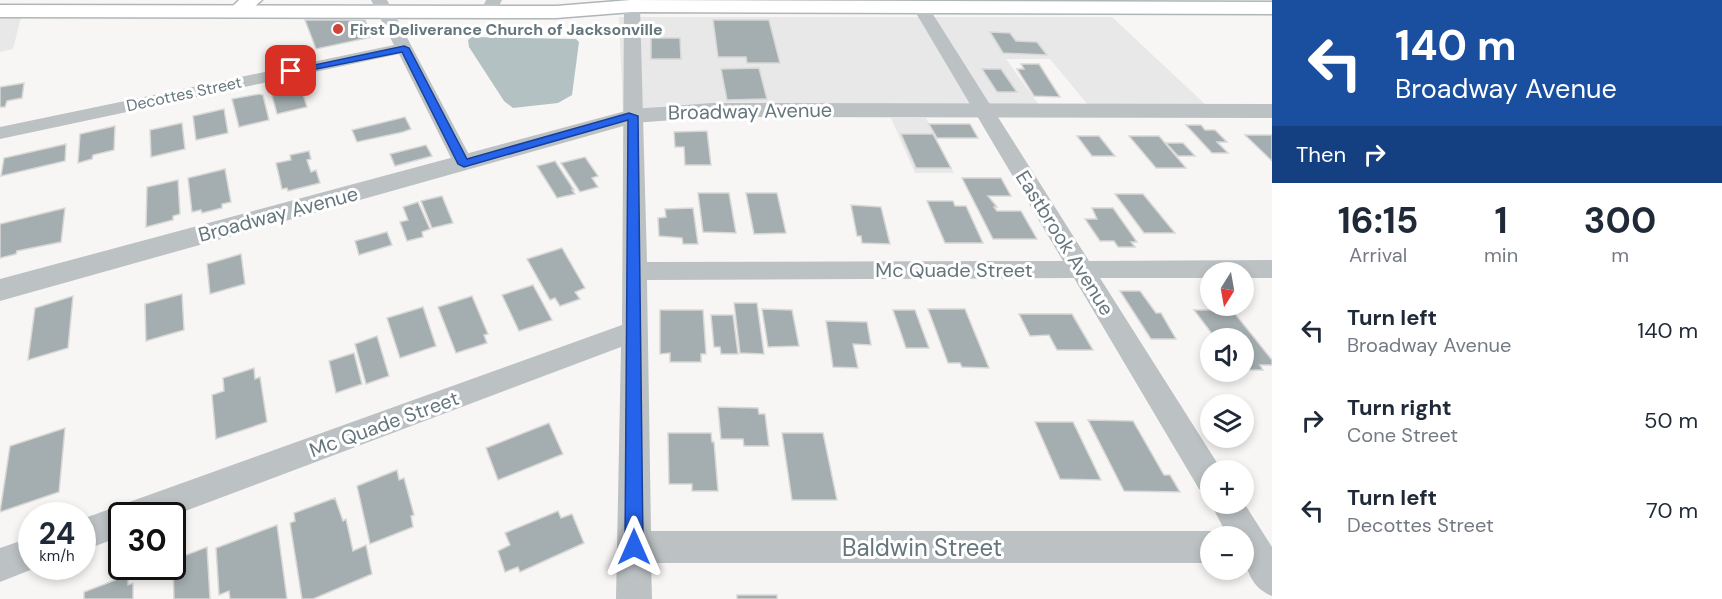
<!DOCTYPE html>
<meta charset="utf-8">
<style>
body{margin:0;font-family:"DM Sans",sans-serif;background:#f6f6f7;color:#1f2937;height:100vh;display:flex;flex-direction:column;font-size:22px;white-space:nowrap}
*{box-sizing:border-box;margin:0}
p{font-size:20px;color:#747a83}
.icon{flex:none;width:33px;height:33px;fill:none;stroke:currentColor;stroke-width:2;stroke-linecap:round;stroke-linejoin:round}
.map{position:relative;flex:1;overflow:hidden}
.details{display:flex;flex-direction:column;background:#fff;width:450px}
.details>*{flex:none}
.hud{background:#1a4fa0;color:#fff;overflow:hidden}
.needle{width:39px;rotate:191deg}
.buttons{position:absolute;left:1200px;top:262px;display:grid;gap:12px}
.buttons a{display:grid;place-items:center;width:54px;height:54px;border-radius:50%;background:#fff;box-shadow:0 3px 9px #0003;font-size:30px}
.speed{position:absolute;left:18px;top:502px;display:flex;gap:12px;font-size:30px;font-weight:700;text-align:center}
.speed>*{display:grid;place-content:center;width:78px;height:78px;border-radius:50%;background:#fff;box-shadow:0 3px 9px #0003;line-height:1}
.speed small{font-size:15px;font-weight:400}
.speed .limit{border:3px solid #111;border-radius:9px;background:#fff;color:#111}
.pin{position:absolute;display:grid;place-items:center;width:51px;height:51px;color:#fff;margin:-26px;border-radius:12px;box-shadow:0 3px 9px #0006}
.me{position:absolute;width:66px;margin:-33px;rotate:0deg;stroke-linejoin:round;filter:drop-shadow(0 0 4px #0008)}
.turn{display:flex;align-items:center;gap:21px;height:126px;padding:0 24px;font-size:27px}
.turn .icon{width:78px;height:78px;stroke-width:2.5}
.turn b{display:block;font-size:42px;line-height:51px}
.then{display:flex;align-items:center;height:57px;padding:0 24px;background:#0003;gap:12px;font-size:22px}
.eta{display:flex;justify-content:space-evenly;align-items:center;height:102px;text-align:center}
.eta b{font-size:36px;font-weight:700;line-height:42px}
ul{padding:0;list-style:none}
li{display:flex;align-items:center;gap:18px;height:90px;padding:0 24px}
li div{flex:1}
li b{display:block;font-size:22px}
li em{font-style:normal}
main{display:flex;flex:1;min-height:0}
.map>svg:first-child{display:block}
.built{fill:#e7e8e7}
.water{fill:#b4c1c3}
.building{fill:#a4adb0;stroke:#d8d8d6;stroke-width:1.5}
.lines{fill:none;stroke-linecap:round;stroke-linejoin:round}
.secondary-casing{stroke:#aeb5b8;stroke-width:3}
.primary-casing{stroke:#b0b5b8;stroke-width:3}
.minor{fill:#bcc1c3;fill-rule:evenodd}
.tertiary{fill:#bcc1c3;fill-rule:evenodd}
.secondary{fill:#fff;fill-rule:evenodd}
.primary{fill:#fff;fill-rule:evenodd}
.route{fill:#2563eb;stroke:#184099;stroke-width:1.5}
.poi-dot{fill:#d0453b;stroke:#fff;stroke-width:2}
.labels{text-anchor:middle;dominant-baseline:central;stroke-width:6;stroke-linejoin:round;paint-order:stroke}
.far-poi-label{font-size:16px;font-weight:bold;fill:#65767c;stroke:#fff;text-anchor:start}
.far-street-label{font-size:16px;fill:#65767c;stroke:#fff}
.street-label{font-size:20px;fill:#65767c;stroke:#fff}
.near-street-label{font-size:24px;fill:#65767c;stroke:#fff}
</style>
<main>
<div class="map">
<svg width="1272" height="599" viewBox="0 0 1272 599">
<rect width="100%" height="100%" fill="#f7f6f4"/>
<!-- built -->
<g class="built">
<path d="M0,17H21L13,49L0,52Z"/>
<path d="M619,17H1112L1206,105H1088L1050,59H1006L1039,105H670L623,113Z"/>
<path d="M891,118H926L954,173H915Z"/>
</g>
<!-- water -->
<path class="water" d="M472,37L576,39L579,42L572,95L558,103L513,108L504,101L469,47L468,40Z"/>
<!-- building -->
<g class="building">
<path d="M305,20H365L372,37L316,49Z"/>
<path d="M713,20H769L780,63H747L746,57H718Z"/>
<path d="M990,32L1010,33L1016,41L1037,42L1047,55L1003,53Z"/>
<path d="M651,38H680L681,59H651Z"/>
<path d="M1021,64H1039L1060,97L1034,96L1017,69H1024Z"/>
<path d="M759,68L767,99L727,100L721,69Z"/>
<path d="M982,69H1001L1017,92H997Z"/>
<path d="M24,83L22,98L7,101L5,107H0V87Z"/>
<path d="M300,85L307,107L277,114L271,92Z"/>
<path d="M259,94L263,95L269,120L239,127L232,99Z"/>
<path d="M224,109L228,133L196,140L193,116Z"/>
<path d="M405,117L411,129L403,132L357,142L352,130Z"/>
<path d="M182,123L185,149L151,157L150,130Z"/>
<path d="M929,124H970L978,138H937Z"/>
<path d="M1186,125H1201L1205,130H1215L1227,142H1217L1228,153H1212Z"/>
<path d="M115,126L114,150L93,155L92,159L78,163L80,134Z"/>
<path d="M707,131L711,165H685L684,147H675L674,132Z"/>
<path d="M901,134H933L951,168H916Z"/>
<path d="M1245,135H1272V161Z"/>
<path d="M1077,136H1099L1115,156H1092Z"/>
<path d="M1129,136H1159L1186,168H1156Z"/>
<path d="M1166,143H1183L1195,156H1178Z"/>
<path d="M66,144L65,161L1,176L4,158Z"/>
<path d="M426,145L432,156L395,166L390,154Z"/>
<path d="M309,151L311,159L307,160L311,172L316,170L320,183L288,191L287,188L282,189L276,163L291,160L290,155Z"/>
<path d="M585,157L598,176L592,178L598,187L580,192L561,163Z"/>
<path d="M555,161L574,190H572L575,194L557,198L537,166Z"/>
<path d="M225,169L231,202L222,204V208L202,213L201,210L192,212L188,178Z"/>
<path d="M962,178H1001L1011,196H988L997,207H994L997,211H1021L1037,239H993Z"/>
<path d="M178,180L180,214L173,216V220L146,227L147,187Z"/>
<path d="M698,193H729L736,233L703,232Z"/>
<path d="M746,193H777L786,233L754,234Z"/>
<path d="M1115,194H1143L1175,233H1144Z"/>
<path d="M442,196L453,223L432,228L421,201Z"/>
<path d="M927,201H953L955,206H966L983,243H945Z"/>
<path d="M418,202L430,229L422,232L423,237L407,241L400,222L408,220L403,207Z"/>
<path d="M851,205L881,207L890,244L862,243L861,236H857Z"/>
<path d="M65,208L61,242L17,251L16,254L0,258V224Z"/>
<path d="M693,208L698,244H683L682,238L659,236L658,218L666,217L665,209Z"/>
<path d="M1092,208H1113L1137,242H1131L1135,247H1118L1114,241H1100L1085,219H1097Z"/>
<path d="M387,232L392,245L359,255L355,241Z"/>
<path d="M562,248L585,288L575,292L580,299L560,306L555,298L550,300L527,259Z"/>
<path d="M241,254L245,284L210,294L207,264Z"/>
<path d="M533,285L552,320L519,331L502,295Z"/>
<path d="M1120,291H1140L1156,313H1161L1176,339H1151Z"/>
<path d="M182,294L184,330L146,341L145,304Z"/>
<path d="M73,296L68,348L28,360L35,308Z"/>
<path d="M472,296L488,334L484,335L487,343L456,353L438,307Z"/>
<path d="M734,303H757L764,354L740,353Z"/>
<path d="M423,307L436,346L400,358L387,318Z"/>
<path d="M762,309L792,310L799,346L768,347Z"/>
<path d="M928,309H965L989,368L962,367L960,363H948Z"/>
<path d="M660,310H703L706,354H701V362H670V353L660,354Z"/>
<path d="M893,310H915L929,348H906Z"/>
<path d="M1194,310H1232L1272,360V365H1260L1263,370H1249L1244,366V339H1216Z"/>
<path d="M1019,314H1072L1093,350H1057L1049,335L1030,336Z"/>
<path d="M711,315H733L738,354H721L720,347H714Z"/>
<path d="M826,321L867,322L871,345L853,344L858,368L833,367Z"/>
<path d="M377,336L389,376L366,384L355,344Z"/>
<path d="M354,353L362,384L336,393L329,361Z"/>
<path d="M254,368L255,379L260,377L267,422L216,439L212,395L224,391L223,378Z"/>
<path d="M718,407L758,408L759,414H765L769,446H744L743,439H721Z"/>
<path d="M1088,420L1133,421L1164,475H1170L1180,492L1124,491Z"/>
<path d="M1035,422H1073L1101,480L1060,479Z"/>
<path d="M549,423L563,454L498,480L486,448Z"/>
<path d="M65,428L59,492L0,512L10,446Z"/>
<path d="M668,433H711L712,442H714L718,491H692V484H669Z"/>
<path d="M782,433H823L837,500H792Z"/>
<path d="M397,470L399,480L404,478L414,515L411,516L413,527L370,544L357,486Z"/>
<path d="M335,498L343,521L346,519L353,551L366,545L372,574L313,599H302L290,523L295,521L294,513Z"/>
<path d="M558,511L561,518L572,514L584,543L520,572L518,567L505,572L498,551L510,545L505,533Z"/>
<path d="M277,525L287,599H230L229,591L219,595L216,548Z"/>
<path d="M207,547L210,599H174L173,560Z"/>
<path d="M128,575V585L133,583V599H84V592Z"/>
<rect x="737" y="595" width="40" height="4"/>
</g>
<g class="lines">
<!-- secondary casing -->
<g class="secondary-casing">
<path id="secondary" d="M239,0H262L245,15H231L228,11Z"/>
</g>
<!-- primary casing -->
<g class="primary-casing">
<path id="primary" d="M631,0L1272,2V14L632,12L556,18L0,17V5L556,6Z"/>
</g>
<!-- minor -->
<g class="minor">
<path d="M371,0H387L474,164L471,168H457L454,164L399,54L0,139V127L394,45Z"/>
<path d="M486,0H502L495,14H483L481,11Z"/>
<path d="M632,1L640,6L647,262L1063,261L913,8L921,3L929,8L1089,261L1272,260V278H1244V273H1210V278H1100L1221,469L1222,471H1210V493L1199,489L1074,278L647,280L651,531H1210L1223,537H1210V563H651L652,599H616L621,347L172,516H122V536L82,551V519L622,325L624,6Z"/>
<path d="M1210,502L1244,503L1272,547V596C1247,586 1244,562 1244,537H1228Z"/>
<path d="M32,537V567H38L0,582V548Z"/>
</g>
<!-- tertiary -->
<path class="tertiary" d="M712,103L1272,104V118L712,117L634,123L0,301V279L633,109Z"/>
<!-- secondary -->
<use href="#secondary" class="secondary"/>
<!-- primary -->
<use href="#primary" class="primary"/>
</g>
<!-- route -->
<path class="route" d="M404,46L409,48L467,159L629,113L638,116L643,547L641,553L634,556L628,553L625,547L628,120L464,167L458,164L402,52L291,74L286,71Z"/>
<!-- markers -->
<circle class="poi-dot" cx="338" cy="29" r="6"/>
<g class="labels">
<!-- far-poi labels -->
<g class="far-poi-label">
<text x="350" y="29">First Deliverance Church of Jacksonville</text>
</g>
<!-- far-street labels -->
<g class="far-street-label">
<text transform="translate(184 94) rotate(-12)">Decottes Street</text>
</g>
<!-- street labels -->
<g class="street-label">
<text transform="translate(750 111) rotate(-1)">Broadway Avenue</text>
<text transform="translate(278 214) rotate(-15)">Broadway Avenue</text>
<text transform="translate(1065 243) rotate(58)">Eastbrook Avenue</text>
<text x="954" y="270">Mc Quade Street</text>
<text transform="translate(384 424) rotate(-20)">Mc Quade Street</text>
</g>
<!-- near-street labels -->
<g class="near-street-label">
<text x="922" y="547">Baldwin Street</text>
</g>
</g>
</svg>
<div class="buttons">
<a><svg class="needle" viewBox="-14 -14 28 28"><path d="M0-13l5 13h-10z" fill="#e53935"/><path d="M0 13l5-13h-10z" fill="#747a83"/></svg></a>
<a><svg class="icon" aria-label="sound" viewBox="0 0 24 24"><path d="M4 9h4l5-4v14l-5-4H4zM17 9q2 3 0 6"/></svg></a>
<a><svg class="icon" aria-label="layers" viewBox="0 0 24 24"><path d="M12 4l9 5-9 5-9-5zM3 14l9 5 9-5"/></svg></a>
<a>+</a>
<a>−</a>
</div>
<div class="speed"><div>24<small>km/h</small></div><div class="limit">30</div></div>
<div class="pin" style="left:291px;top:71px;background:#d93025"><svg class="icon" aria-label="arrive" viewBox="0 0 24 24"><path d="M6 21V4h12l-3 4 3 4H6"/></svg></div>
<svg class="me" style="left:634px;top:547px" viewBox="-20 -20 40 40"><path d="M0-17L14 15 0 8-14 15z" fill="#2563eb" stroke="#fff" stroke-width="4"/></svg>
</div>
<section class="details">
<div class="hud">
<div class="turn"><svg class="icon" aria-label="left" viewBox="0 0 24 24"><path d="M17 20v-9H6M10 6l-5 5 5 5"/></svg><div><b>140 m</b>Broadway Avenue</div></div>
<div class="then">Then<svg class="icon" aria-label="right" viewBox="0 0 24 24"><path d="M7 20v-9h11M14 6l5 5-5 5"/></svg></div>
</div>
<div class="eta">
<div><b>16:15</b><p>Arrival</p></div>
<div><b>1</b><p>min</p></div>
<div><b>300</b><p>m</p></div>
</div>
<ul>
<li><svg class="icon" aria-label="left" viewBox="0 0 24 24"><path d="M17 20v-9H6M10 6l-5 5 5 5"/></svg><div><b>Turn left</b><p>Broadway Avenue</p></div><em>140 m</em></li>
<li><svg class="icon" aria-label="right" viewBox="0 0 24 24"><path d="M7 20v-9h11M14 6l5 5-5 5"/></svg><div><b>Turn right</b><p>Cone Street</p></div><em>50 m</em></li>
<li><svg class="icon" aria-label="left" viewBox="0 0 24 24"><path d="M17 20v-9H6M10 6l-5 5 5 5"/></svg><div><b>Turn left</b><p>Decottes Street</p></div><em>70 m</em></li>
</ul>
</section>
</main>
